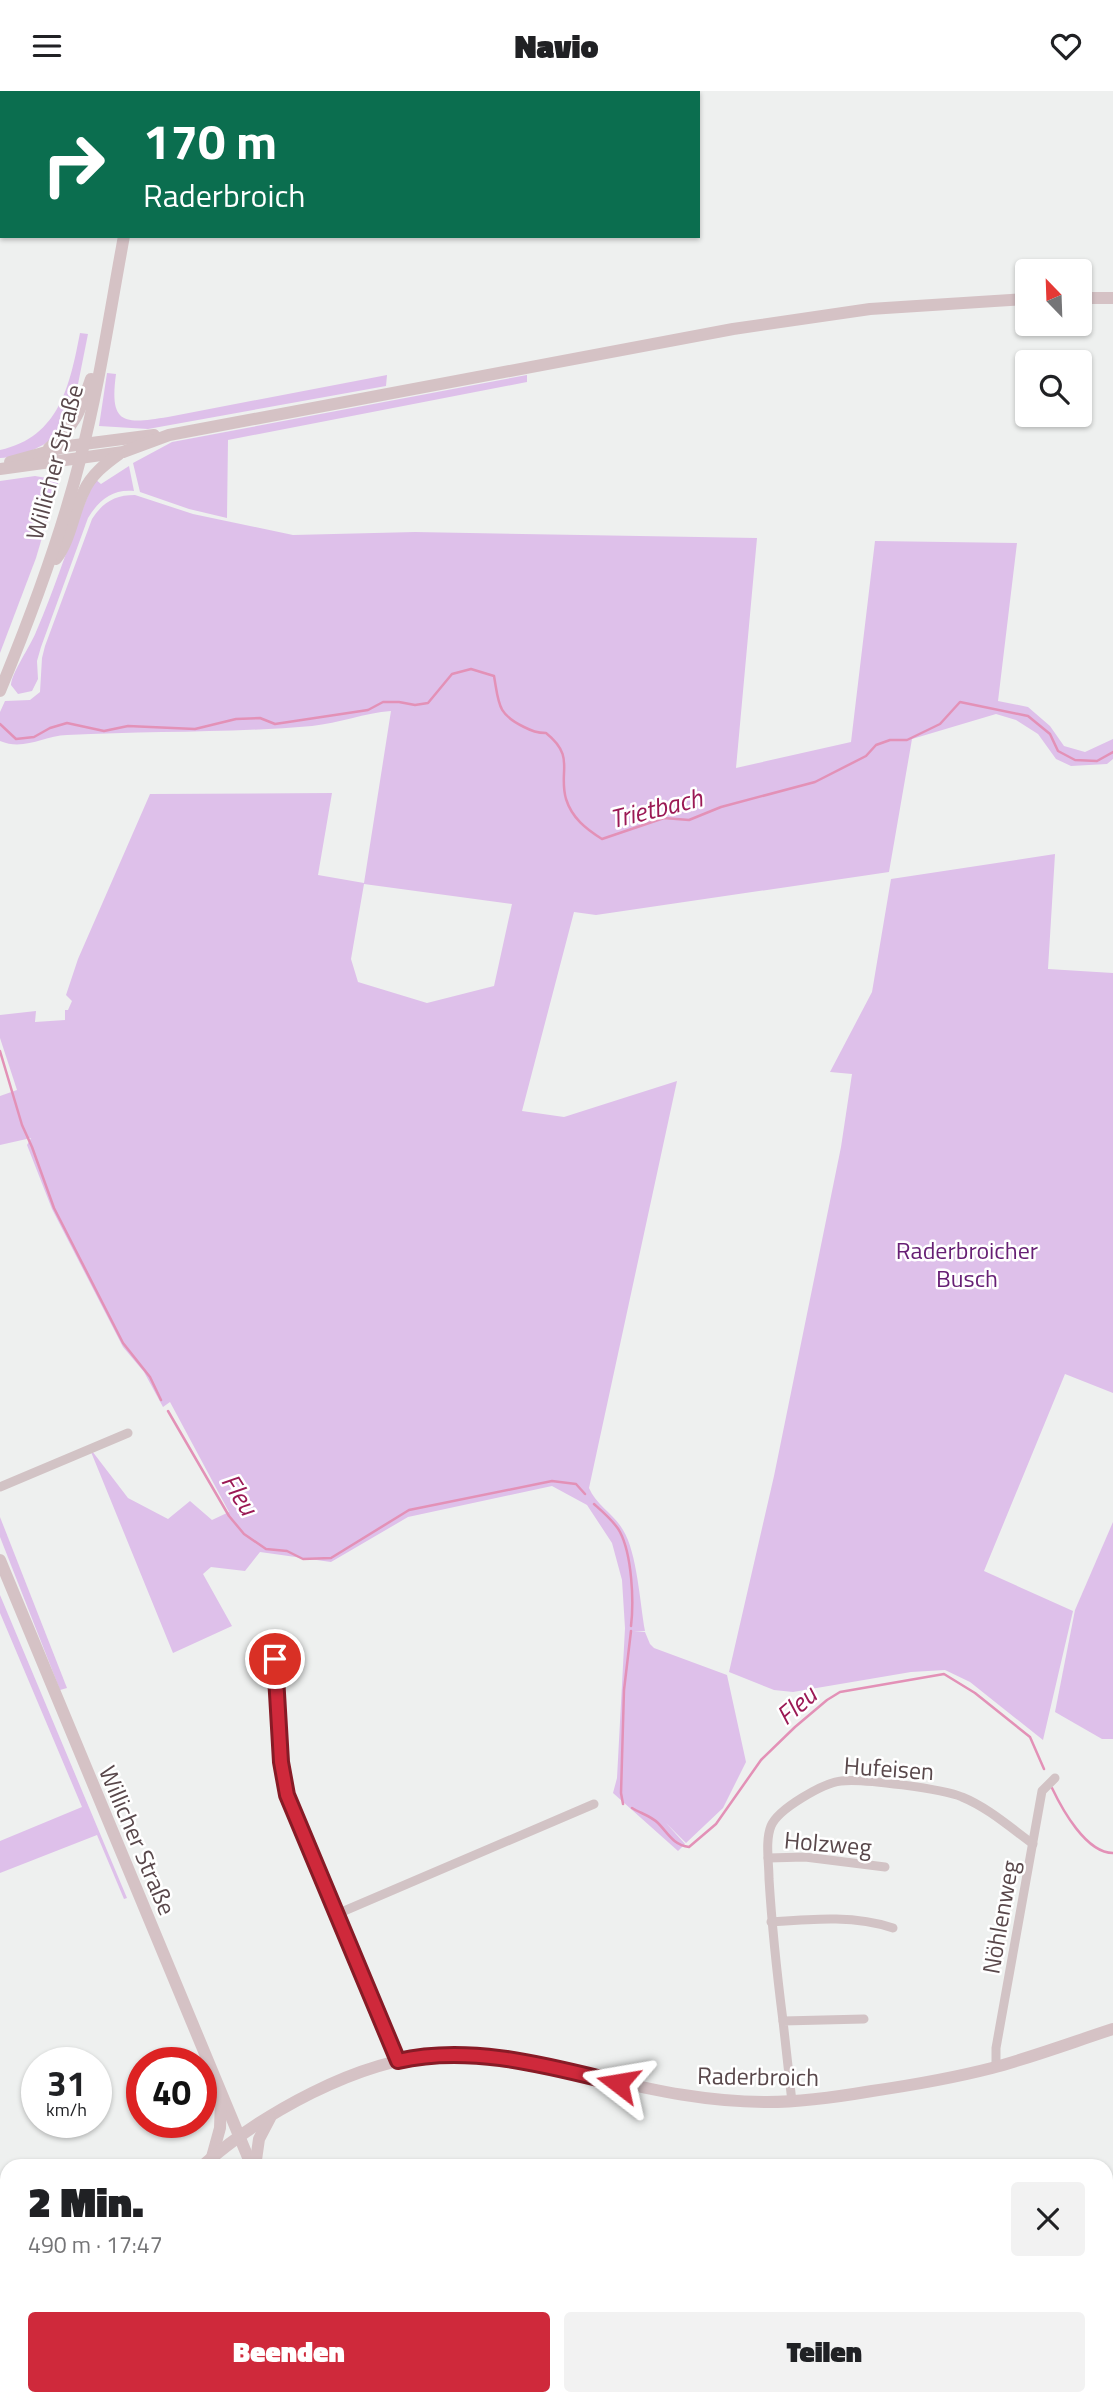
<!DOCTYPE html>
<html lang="de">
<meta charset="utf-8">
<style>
body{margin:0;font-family:"Titillium Web",sans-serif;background:#f2f2f2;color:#202124;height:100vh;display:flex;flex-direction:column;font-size:26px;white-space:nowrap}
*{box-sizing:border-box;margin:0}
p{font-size:23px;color:#757577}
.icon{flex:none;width:38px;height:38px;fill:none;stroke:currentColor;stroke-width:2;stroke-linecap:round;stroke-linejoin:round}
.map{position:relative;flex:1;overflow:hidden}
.panel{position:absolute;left:0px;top:2068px;width:1113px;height:247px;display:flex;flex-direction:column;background:#fff;border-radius:21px 21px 0 0;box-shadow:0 2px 5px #0004}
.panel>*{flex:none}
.guide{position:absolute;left:0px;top:0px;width:700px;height:147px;box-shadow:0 2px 5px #0004;background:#0b6e4f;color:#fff;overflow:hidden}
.needle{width:46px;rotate:337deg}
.buttons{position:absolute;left:1015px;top:168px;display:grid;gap:14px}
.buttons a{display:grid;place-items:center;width:77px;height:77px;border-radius:7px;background:#fff;box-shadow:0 2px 5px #0004;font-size:35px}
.speed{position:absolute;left:21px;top:1956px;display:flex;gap:14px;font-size:35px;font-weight:700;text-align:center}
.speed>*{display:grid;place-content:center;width:91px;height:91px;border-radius:50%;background:#fff;box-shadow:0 2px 5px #0004;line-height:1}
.speed small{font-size:18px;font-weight:400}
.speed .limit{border:10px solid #d22;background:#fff;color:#111}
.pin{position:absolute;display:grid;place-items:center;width:60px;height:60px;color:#fff;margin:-30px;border:4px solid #fff;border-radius:50%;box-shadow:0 2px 7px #0007}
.me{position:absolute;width:77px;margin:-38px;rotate:284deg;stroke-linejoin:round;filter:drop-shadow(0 0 5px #0008)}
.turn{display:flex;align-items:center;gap:24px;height:147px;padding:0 28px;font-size:32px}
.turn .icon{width:91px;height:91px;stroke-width:2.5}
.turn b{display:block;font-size:49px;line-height:60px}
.round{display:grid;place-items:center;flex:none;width:74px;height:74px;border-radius:7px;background:#f2f2f2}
.overview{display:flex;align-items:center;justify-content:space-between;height:119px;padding:0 28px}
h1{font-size:42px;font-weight:800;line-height:52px}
.cta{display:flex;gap:14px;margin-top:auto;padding:14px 28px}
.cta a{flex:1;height:80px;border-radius:7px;background:#cf293b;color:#fff;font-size:28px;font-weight:800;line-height:80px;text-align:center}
.cta a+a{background:#f2f2f2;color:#202124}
header{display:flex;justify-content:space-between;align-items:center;height:91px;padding:0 28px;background:#fff;font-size:32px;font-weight:800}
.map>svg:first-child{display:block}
.green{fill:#dec0ea;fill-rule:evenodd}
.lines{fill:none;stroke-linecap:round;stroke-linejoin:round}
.stream{stroke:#e391b7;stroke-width:2.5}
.street{stroke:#d2c3c5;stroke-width:9}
.secondary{stroke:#d5c2c5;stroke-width:12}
.route-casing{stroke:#871b26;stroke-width:18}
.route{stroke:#cf293b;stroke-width:12}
.labels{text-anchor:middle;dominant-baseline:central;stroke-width:5;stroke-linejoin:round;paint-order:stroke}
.street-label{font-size:24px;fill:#59484b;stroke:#fff}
.park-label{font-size:24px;fill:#661f74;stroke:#fff}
.water-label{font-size:26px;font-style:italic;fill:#9b1955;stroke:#fff}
</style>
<header><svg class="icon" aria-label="menu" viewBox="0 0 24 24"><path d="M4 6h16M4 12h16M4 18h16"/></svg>Navio<svg class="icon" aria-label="heart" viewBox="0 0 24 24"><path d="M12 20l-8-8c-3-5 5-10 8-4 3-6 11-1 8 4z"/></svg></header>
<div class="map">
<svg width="1113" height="2314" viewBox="0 0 1113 2314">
<rect width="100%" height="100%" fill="#eef0ef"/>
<!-- green -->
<g class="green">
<path d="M80,242L88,243L78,293L61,330L64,338C49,354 22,366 0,367V359C60,346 70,293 80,242Z"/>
<path d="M107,282L116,283C109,334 124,333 168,326L387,284L386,295L148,338L99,335Z"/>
<path d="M527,284V291L228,349L227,427L189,418L140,401L133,372L172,351Z"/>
<path d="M129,375L134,400C112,398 99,409 88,427L41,556L37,570L38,588L32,600L18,603L11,594C12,581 30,556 36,541C58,490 73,438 95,388L101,393Z"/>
<path d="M35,385L59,389L36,467L0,562V390Z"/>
<path d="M135,404L193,423L293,444L415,441L757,447L736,677L851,651L875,450L1017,452L998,610L1028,616L1050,635L1064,655L1085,661L1113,648V668L1107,673L1071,675L1056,668L1038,643L1016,629L996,623L912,648L889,781L596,824L574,821L522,1020L564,1026L677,990L589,1397C596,1414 614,1423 623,1439C637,1461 640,1512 645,1540L634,1541H645L650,1553L654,1557L727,1584L746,1671L723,1717L686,1752L666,1732L685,1753L678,1760L613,1702L617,1687L625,1537L622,1489L612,1452L587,1414L552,1395L408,1426L331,1471L260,1461L245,1480L211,1476L203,1483L232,1535L173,1562L89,1356L128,1407L168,1428L190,1410L212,1429L229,1421L170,1311L163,1316L144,1281L123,1256L52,1118L27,1054L31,1047L0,1054V1005L17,999L0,947V924L36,920L35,931L65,929V919H68L72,910L66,904L78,868L150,703L332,702L318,784L364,792L391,620C365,622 339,632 312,635C231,642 149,640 67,644C43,645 24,660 0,650V621L5,610L30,609L40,601L42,567L45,555L92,428C103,411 115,404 135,404ZM364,793L512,813L494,895L427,912L358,891L351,868Z"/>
<path d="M1055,763L1048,878L1113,882V1302L1065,1283L984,1480L1073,1520L1043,1649L970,1591L945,1579L911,1581L793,1601L774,1599L729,1581L774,1385L841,1056L852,983L830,981L872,901L891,788Z"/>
<path d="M0,1426L67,1597L60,1599L0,1446Z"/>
<path d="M1113,1431V1648H1102L1055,1621L1075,1519Z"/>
<path d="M0,1504L127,1807L124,1808L97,1744L0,1782V1750L82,1716L0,1522Z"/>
</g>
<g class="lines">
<!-- stream -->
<g class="stream">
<path d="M0,633L16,648L34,646L50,637L67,632L104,640L128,635L195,638L236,628L260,627L275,633L368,619L383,611H399L415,614L428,612L452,583L471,578L494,585C499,613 497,623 524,636C532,640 537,642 546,642C576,666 558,680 566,708C572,727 586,738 602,748L664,727L689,729L721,716L815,691L866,665L876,654L890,649H907L940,633L960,611L1028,625L1050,643L1058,660L1075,669L1097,670L1113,661"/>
<path d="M0,960L22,1034L32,1056L54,1117L123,1252L150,1286L161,1309"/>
<path d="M168,1320L229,1425L244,1443L266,1458L287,1460L303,1468L331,1467L409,1419L552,1390L576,1393L585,1403"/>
<path d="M594,1413C603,1421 615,1431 620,1441C632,1464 634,1510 631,1535"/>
<path d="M1052,1697C1062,1718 1086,1762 1113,1762"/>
<path d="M623,1713L621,1702L624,1599L631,1540"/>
<path d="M632,1717C640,1722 651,1725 658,1732C668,1742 673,1754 689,1756L716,1733L761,1669L795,1636L827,1609L840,1601L944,1583L975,1602L1030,1646L1044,1678"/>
</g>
<!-- street -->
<g class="street">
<path d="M0,1396L128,1342"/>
<path d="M274,1543L281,1671L287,1704L398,1970"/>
<path d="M768,1767L805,1766L885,1776"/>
<path d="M337,1823L594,1713"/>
<path d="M771,1831C812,1828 854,1824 893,1837"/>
<path d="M783,1930C777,1883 772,1836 769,1788C769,1771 765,1750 771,1735C778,1718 823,1692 841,1690C861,1687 944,1698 962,1706C987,1716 1011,1737 1033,1753"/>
<path d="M996,1976V1957L1042,1700L1055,1687"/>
<path d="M792,2011L783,1930L864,1928"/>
</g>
<!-- secondary -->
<g class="secondary">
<path d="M151,2L152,0"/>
<path d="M1080,207H1113"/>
<path d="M49,357C76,334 80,320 91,288"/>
<path d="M10,371L68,355L154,344"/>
<path d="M0,378L123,361L169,344L733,238L870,218L1027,208"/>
<path d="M56,468C71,448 73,422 84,400C91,384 105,373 119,363"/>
<path d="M0,600C31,525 60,448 80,369C99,296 110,220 124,145"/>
<path d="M0,1469L252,2076"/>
<path d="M212,2066L220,2037L221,2009"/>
<path d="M201,2076C261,2023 357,1969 438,1964C479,1961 524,1970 564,1979C634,1994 694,2011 767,2011C803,2011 837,2006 872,2000C913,1994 953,1987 992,1977C1033,1966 1073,1951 1113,1938"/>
<path d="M255,2076L259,2048L270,2027"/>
<path d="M0,2278L7,2271"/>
<path d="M345,2308L347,2314"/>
</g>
</g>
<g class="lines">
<!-- route casing -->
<g class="route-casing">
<path id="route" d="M275,1568L281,1671L287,1704L398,1970C470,1953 548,1975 618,1992"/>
</g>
<!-- route -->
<use href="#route" class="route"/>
</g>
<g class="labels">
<!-- street labels -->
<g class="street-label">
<text transform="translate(54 371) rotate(-75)">Willicher Straße</text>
<text transform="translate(889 1677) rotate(4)">Hufeisen</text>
<text transform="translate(138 1749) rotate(67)">Willicher Straße</text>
<text transform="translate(828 1752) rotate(5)">Holzweg</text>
<text transform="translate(1000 1826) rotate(-80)">Nöhlenweg</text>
<text transform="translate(758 1985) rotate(1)">Raderbroich</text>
</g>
<!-- park labels -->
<g class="park-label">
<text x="967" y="1159">Raderbroicher<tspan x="967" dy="28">Busch</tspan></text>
</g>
<!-- water labels -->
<g class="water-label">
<text transform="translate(656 717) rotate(-14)">Trietbach</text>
<text transform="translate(240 1403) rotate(58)">Fleu</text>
<text transform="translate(796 1614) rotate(-41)">Fleu</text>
</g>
</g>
</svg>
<div class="buttons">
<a><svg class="needle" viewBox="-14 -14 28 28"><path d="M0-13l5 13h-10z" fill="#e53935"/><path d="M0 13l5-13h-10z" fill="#757577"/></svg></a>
<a><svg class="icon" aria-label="search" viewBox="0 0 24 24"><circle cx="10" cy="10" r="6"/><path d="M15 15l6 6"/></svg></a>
</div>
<div class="speed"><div>31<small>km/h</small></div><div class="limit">40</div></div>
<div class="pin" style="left:275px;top:1568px;background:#d93025"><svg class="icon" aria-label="arrive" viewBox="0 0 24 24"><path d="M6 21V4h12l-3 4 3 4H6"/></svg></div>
<svg class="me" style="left:618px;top:1992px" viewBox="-20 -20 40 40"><path d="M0-17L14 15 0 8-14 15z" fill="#cf293b" stroke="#fff" stroke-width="4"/></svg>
<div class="guide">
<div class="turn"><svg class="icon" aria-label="right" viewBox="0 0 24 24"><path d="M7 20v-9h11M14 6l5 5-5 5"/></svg><div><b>170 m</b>Raderbroich</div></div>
</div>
<section class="panel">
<div class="overview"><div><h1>2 Min.</h1><p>490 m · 17:47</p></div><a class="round"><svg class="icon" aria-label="close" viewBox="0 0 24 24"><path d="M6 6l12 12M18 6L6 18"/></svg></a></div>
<div class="cta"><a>Beenden</a><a>Teilen</a></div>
</section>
</div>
